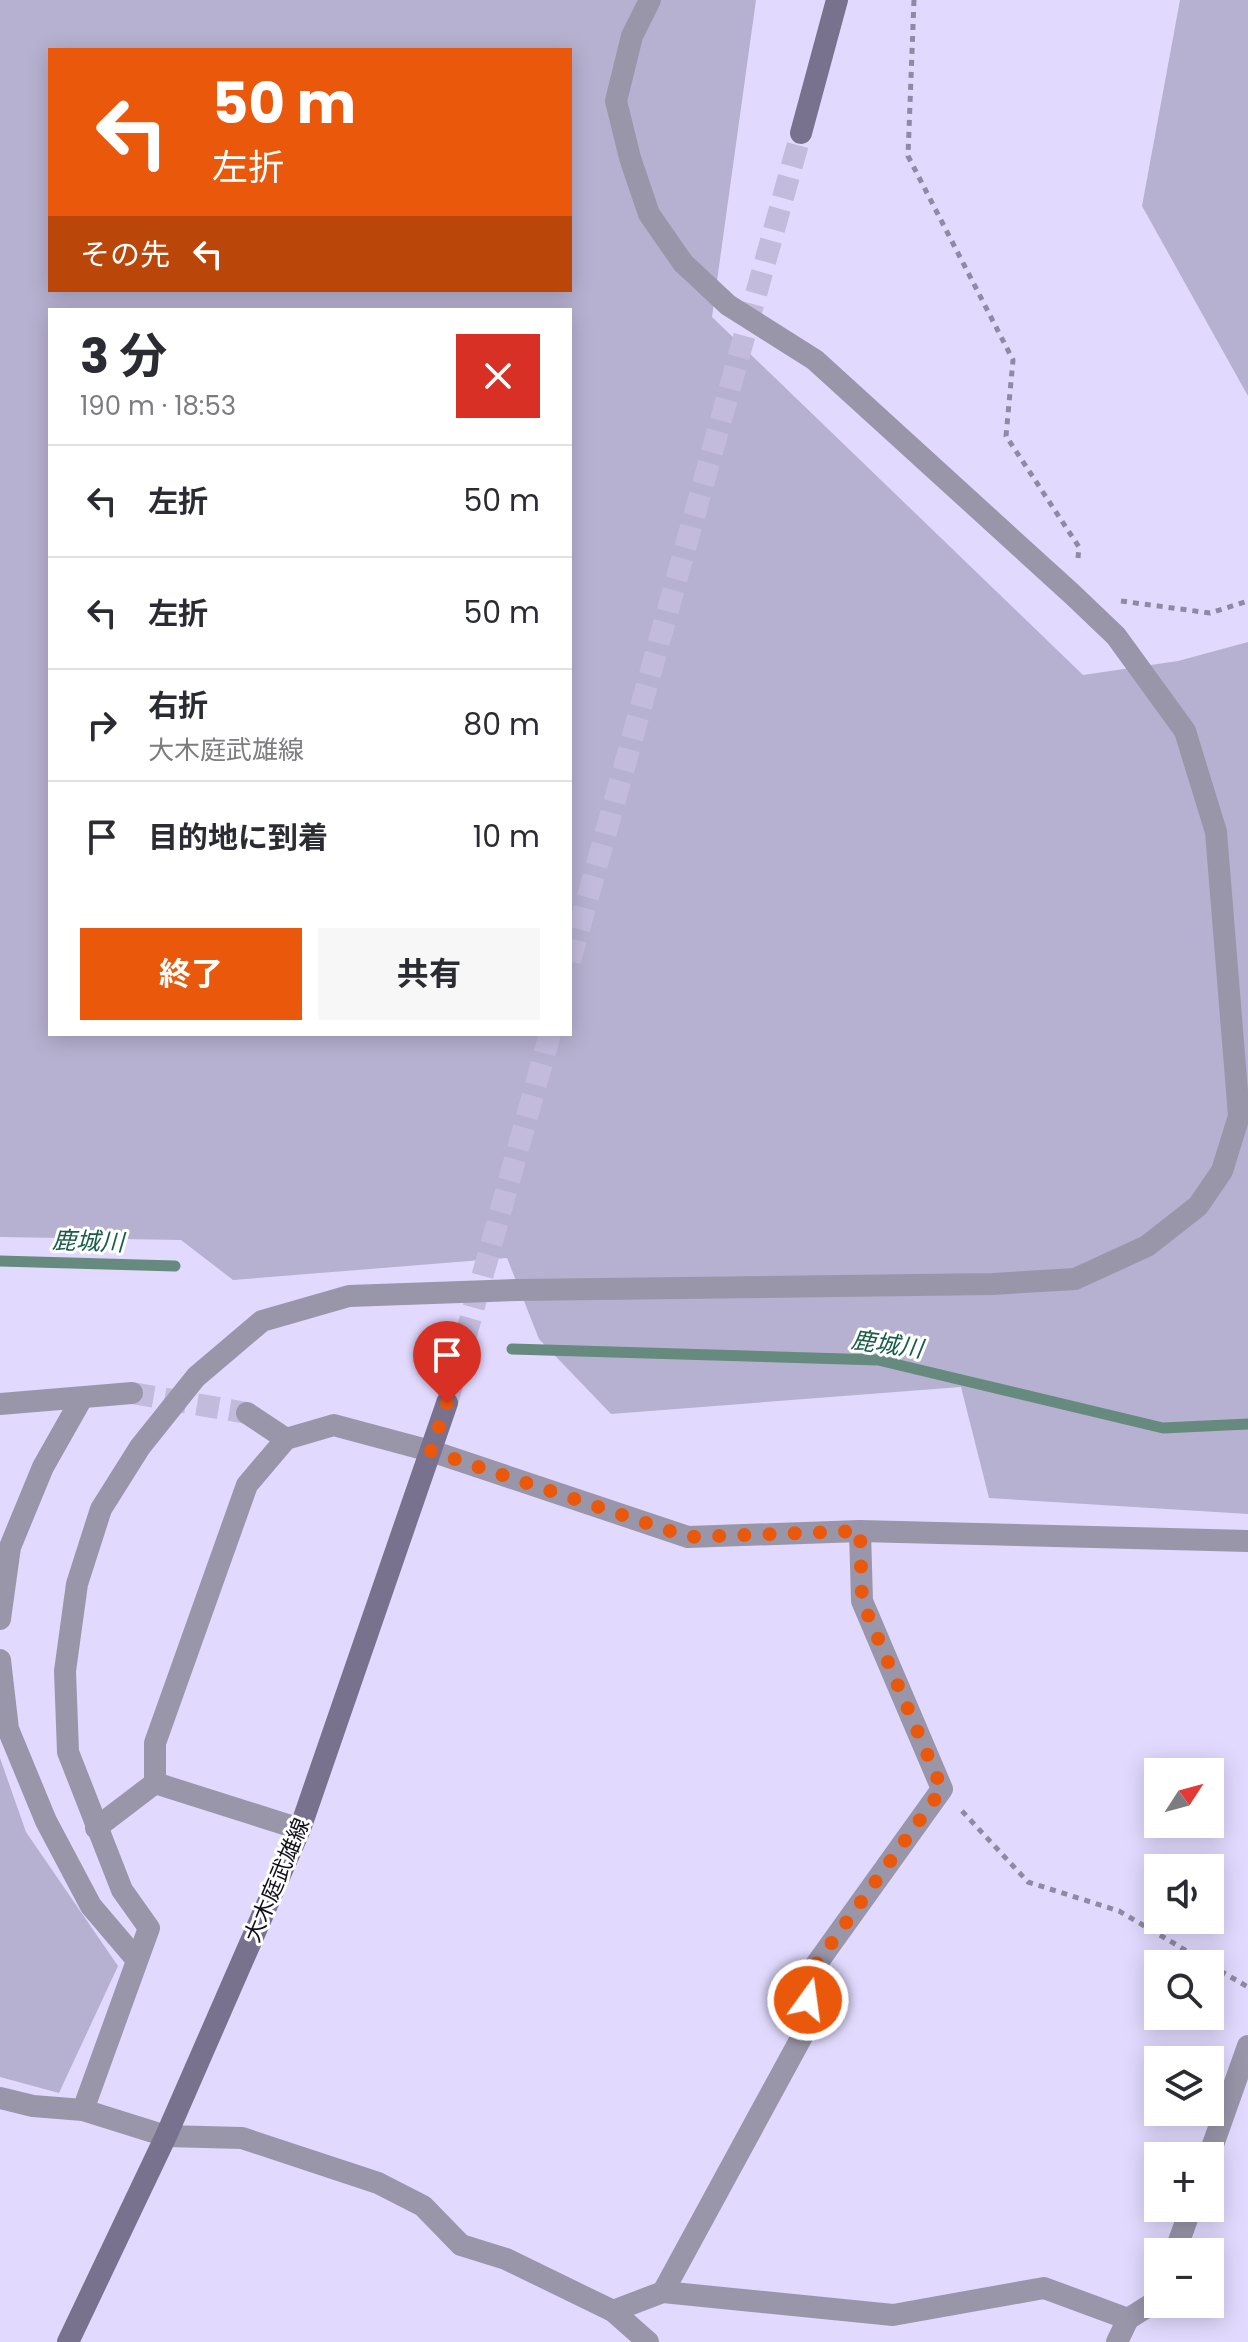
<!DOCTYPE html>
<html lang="ja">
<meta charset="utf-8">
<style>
body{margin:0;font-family:Poppins,"Noto Sans JP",sans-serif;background:#f7f7f7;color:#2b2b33;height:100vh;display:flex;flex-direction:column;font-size:30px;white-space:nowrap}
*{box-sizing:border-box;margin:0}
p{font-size:26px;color:#7c7c81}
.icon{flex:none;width:44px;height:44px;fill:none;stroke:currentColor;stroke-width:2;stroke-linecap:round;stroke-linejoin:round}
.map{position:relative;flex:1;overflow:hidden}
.details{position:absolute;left:48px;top:308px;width:524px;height:728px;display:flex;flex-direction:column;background:#fff;border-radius:0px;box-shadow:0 4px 20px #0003}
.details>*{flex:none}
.banner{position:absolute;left:48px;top:48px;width:524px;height:244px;border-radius:0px;box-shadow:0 4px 20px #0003;background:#ea580c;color:#fff;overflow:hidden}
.needle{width:52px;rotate:54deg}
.fabs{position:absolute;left:1144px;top:1758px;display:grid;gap:16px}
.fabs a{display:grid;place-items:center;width:80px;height:80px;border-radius:0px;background:#fff;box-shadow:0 4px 20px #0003;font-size:40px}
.pin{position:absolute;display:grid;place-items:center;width:68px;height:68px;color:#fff;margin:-82px -34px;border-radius:50% 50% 50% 0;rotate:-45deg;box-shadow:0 0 8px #0007}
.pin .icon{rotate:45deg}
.me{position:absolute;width:88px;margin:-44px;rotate:14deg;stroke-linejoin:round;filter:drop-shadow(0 0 6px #0008)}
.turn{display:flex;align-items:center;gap:28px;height:168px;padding:0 32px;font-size:36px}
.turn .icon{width:104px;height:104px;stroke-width:2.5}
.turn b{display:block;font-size:56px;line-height:68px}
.then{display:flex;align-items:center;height:76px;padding:0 32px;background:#0003;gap:16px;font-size:30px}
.round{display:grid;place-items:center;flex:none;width:84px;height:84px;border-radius:0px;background:#f7f7f7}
.headline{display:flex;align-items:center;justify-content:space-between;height:136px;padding:0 32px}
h1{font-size:48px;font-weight:700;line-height:60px}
.button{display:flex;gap:16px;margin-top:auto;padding:16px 32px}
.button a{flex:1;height:92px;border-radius:0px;background:#ea580c;color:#fff;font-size:32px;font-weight:700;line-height:92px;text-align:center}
.button a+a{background:#f7f7f7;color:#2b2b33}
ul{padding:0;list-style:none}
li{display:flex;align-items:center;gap:24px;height:112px;padding:0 32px;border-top:2px solid #e1e1e2}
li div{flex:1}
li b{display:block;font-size:30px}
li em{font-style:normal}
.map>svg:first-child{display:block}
.green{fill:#b7b1d1;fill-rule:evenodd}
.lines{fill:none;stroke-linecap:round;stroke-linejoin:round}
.stream{stroke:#668b7e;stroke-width:11}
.minor-tunnel{stroke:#c2bbdc;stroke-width:22;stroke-dasharray:22 11;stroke-linecap:butt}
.secondary-tunnel{stroke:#c2bbdc;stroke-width:22;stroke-dasharray:22 11;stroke-linecap:butt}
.path{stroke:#8f8aa4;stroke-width:5;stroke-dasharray:6 6;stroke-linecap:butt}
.minor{stroke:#9a96aa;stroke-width:22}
.secondary{stroke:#78728f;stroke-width:22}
.route{stroke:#ea580c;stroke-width:14;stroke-dasharray:0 25.2}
.labels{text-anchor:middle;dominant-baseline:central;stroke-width:6;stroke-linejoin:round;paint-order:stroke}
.street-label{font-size:22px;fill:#100e19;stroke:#fff}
.water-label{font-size:24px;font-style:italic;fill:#1a5d46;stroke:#fff}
</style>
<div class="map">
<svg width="1248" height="2342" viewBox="0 0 1248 2342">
<rect width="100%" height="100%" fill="#e1dafe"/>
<!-- green -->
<g class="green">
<path d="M0,0H756L712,317L1083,675L1178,661L1248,642V1514L989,1498L961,1387L611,1414L539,1339L507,1258L233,1280L181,1240L0,1237ZM50,50H570V290H50ZM50,310H570V1034H50Z"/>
<path d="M1180,0H1248V396L1142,206Z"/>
<path d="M0,1758L26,1832L118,1966L59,2093L0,2077Z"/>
</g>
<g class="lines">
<!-- stream -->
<g class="stream">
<path d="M0,1261L175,1266"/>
<path d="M512,1349L878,1360L1163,1428L1248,1424"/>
</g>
<!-- minor-tunnel -->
<path class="minor-tunnel" d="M132,1393L247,1413"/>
<!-- secondary-tunnel -->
<g class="secondary-tunnel">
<path d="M570,961L801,133"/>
<path d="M447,1403L550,1034"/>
</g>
<!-- path -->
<g class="path">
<path d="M914,0L908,156L1013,360L1006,436L1079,547L1078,558"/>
<path d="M1121,601L1210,613L1248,601"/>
<path d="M962,1811L1028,1882L1119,1911L1209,1964"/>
<path d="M1210,1965L1248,1987"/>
</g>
<!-- minor -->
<g class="minor">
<path d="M0,1404L132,1393"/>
<path d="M247,1413L286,1439"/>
<path d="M0,1619L10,1547L43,1467L82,1398"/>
<path d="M0,1660L8,1729L46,1821L91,1906L137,1960"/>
<path d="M155,1783V1743L247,1485L286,1439L334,1425L431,1451L688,1537L860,1531L1248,1541"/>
<path d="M155,1783L300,1829"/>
<path d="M96,1828L155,1783"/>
<path d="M0,2098L33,2106L83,2110L166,2136L242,2138L378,2183L423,2206L461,2245L506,2259L613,2311L648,2342"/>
<path d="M83,2110L149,1928L122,1890L68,1752L65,1671L77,1584L101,1509L140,1447L196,1377L262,1321L349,1296L517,1290L993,1284L1075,1279L1147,1246L1198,1206L1222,1171L1239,1116L1216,832L1185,731L1116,636L1072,594L815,360L728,305L683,263L649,214L630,158L616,101L632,36L650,0"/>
<path d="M1209,2156L1248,2046"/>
<path d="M1175,2252L1191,2208"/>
<path d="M663,2292L811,2020L805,1980L942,1789L862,1601L860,1531"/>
<path d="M613,2311L663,2292L893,2315L1044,2288L1128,2319L1117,2342"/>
<path d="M1128,2319L1158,2300"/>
</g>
<!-- secondary -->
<g class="secondary">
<path d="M801,133L837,0"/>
<path d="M68,2342L166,2136L300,1829L447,1403"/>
</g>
</g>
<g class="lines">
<!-- route -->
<path class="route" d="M447,1403L431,1451L688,1537L860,1531L862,1601L942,1789L805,1980L808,2000"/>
</g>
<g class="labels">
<!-- street labels -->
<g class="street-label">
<text transform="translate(277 1880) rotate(-67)">大木庭武雄線</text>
</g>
<!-- water labels -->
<g class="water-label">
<text transform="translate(88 1241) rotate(2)">鹿城川</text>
<text transform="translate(887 1344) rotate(8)">鹿城川</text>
</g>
</g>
</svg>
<div class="fabs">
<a><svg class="needle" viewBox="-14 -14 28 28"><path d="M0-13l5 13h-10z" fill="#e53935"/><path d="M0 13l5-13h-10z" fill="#7c7c81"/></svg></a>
<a><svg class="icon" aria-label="sound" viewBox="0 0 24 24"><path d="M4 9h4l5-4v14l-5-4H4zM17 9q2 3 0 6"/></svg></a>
<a><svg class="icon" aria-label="search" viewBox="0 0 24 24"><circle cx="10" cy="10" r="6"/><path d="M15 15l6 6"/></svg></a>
<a><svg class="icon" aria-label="layers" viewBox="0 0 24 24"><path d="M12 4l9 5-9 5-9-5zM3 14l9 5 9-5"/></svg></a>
<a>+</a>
<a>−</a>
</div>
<div class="pin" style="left:447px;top:1403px;background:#d93025"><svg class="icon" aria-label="arrive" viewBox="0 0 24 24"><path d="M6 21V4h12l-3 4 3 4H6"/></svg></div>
<svg class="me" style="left:808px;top:2000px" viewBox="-20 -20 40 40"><circle r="17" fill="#ea580c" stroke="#fff" stroke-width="3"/><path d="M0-11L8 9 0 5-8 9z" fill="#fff"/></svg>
<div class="banner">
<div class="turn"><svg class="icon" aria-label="left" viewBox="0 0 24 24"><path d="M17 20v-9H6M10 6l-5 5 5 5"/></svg><div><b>50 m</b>左折</div></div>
<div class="then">その先<svg class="icon" aria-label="left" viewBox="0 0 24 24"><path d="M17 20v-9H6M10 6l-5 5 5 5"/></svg></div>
</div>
<section class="details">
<div class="headline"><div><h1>3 分</h1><p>190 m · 18:53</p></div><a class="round" style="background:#d93025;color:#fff"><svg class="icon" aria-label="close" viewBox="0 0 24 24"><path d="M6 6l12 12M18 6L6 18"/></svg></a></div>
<ul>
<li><svg class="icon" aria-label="left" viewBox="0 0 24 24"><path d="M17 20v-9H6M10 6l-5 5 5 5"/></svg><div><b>左折</b></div><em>50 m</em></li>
<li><svg class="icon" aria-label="left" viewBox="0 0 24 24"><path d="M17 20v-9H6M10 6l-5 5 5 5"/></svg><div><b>左折</b></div><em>50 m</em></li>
<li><svg class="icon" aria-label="right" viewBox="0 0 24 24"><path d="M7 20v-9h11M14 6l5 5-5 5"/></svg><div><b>右折</b><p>大木庭武雄線</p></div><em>80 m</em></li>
<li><svg class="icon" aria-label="arrive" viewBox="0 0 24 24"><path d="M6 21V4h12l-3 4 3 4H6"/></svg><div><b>目的地に到着</b></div><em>10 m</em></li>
</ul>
<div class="button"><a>終了</a><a>共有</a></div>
</section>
</div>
